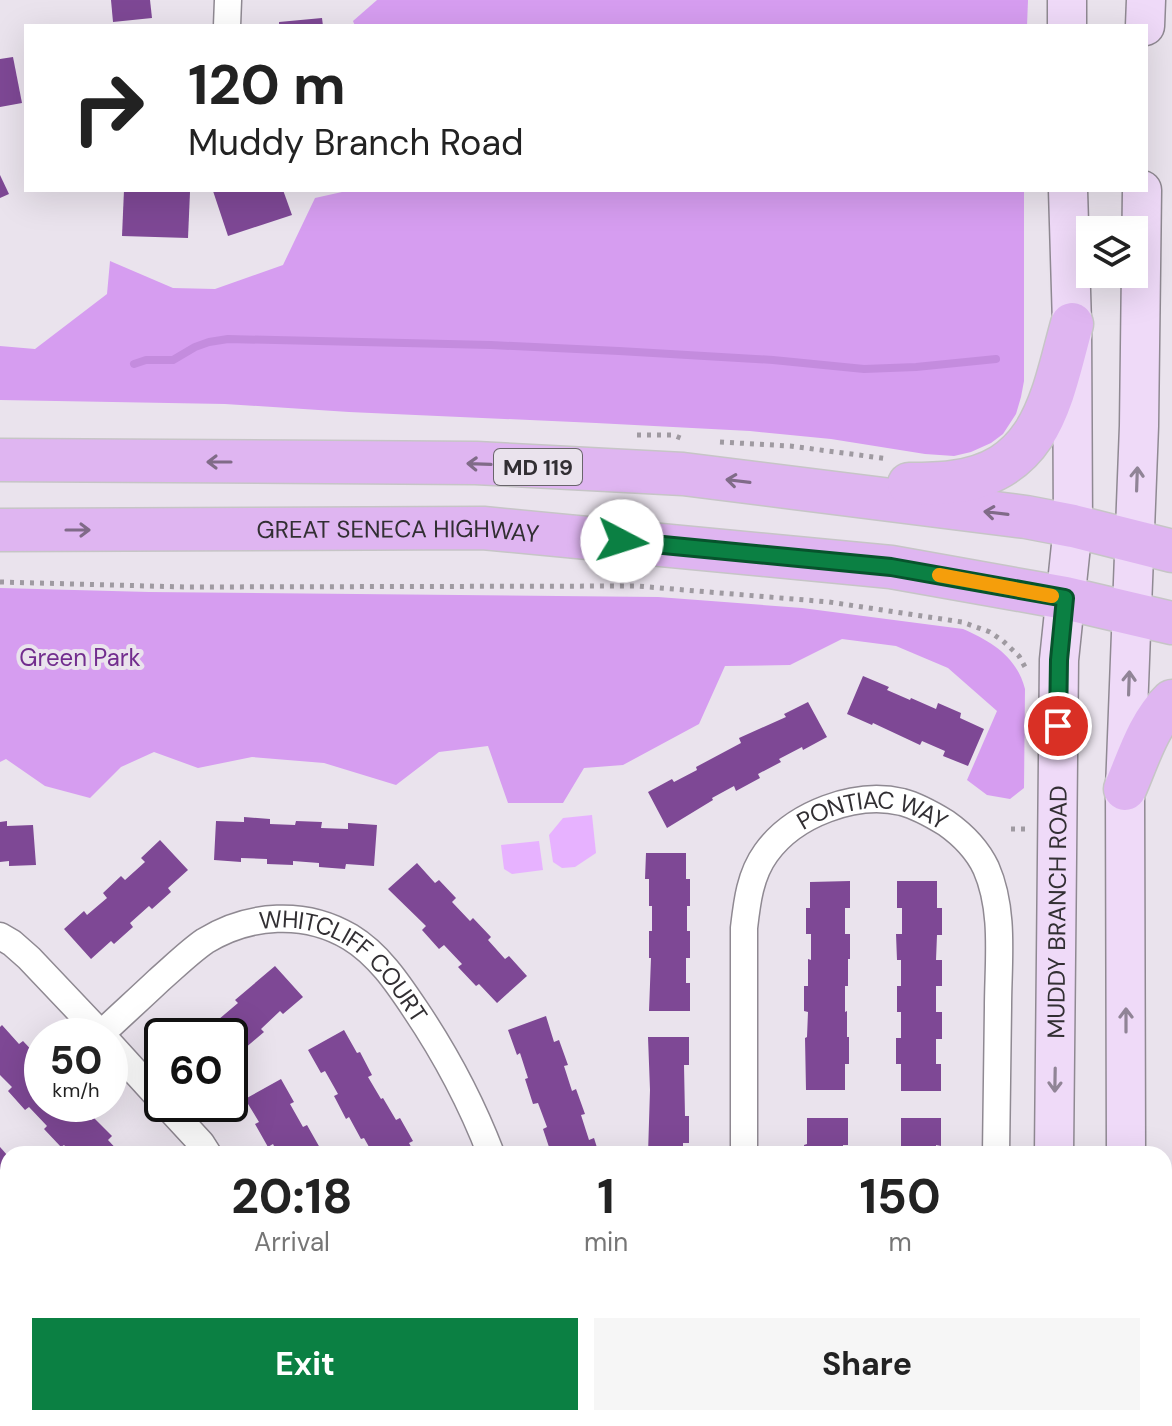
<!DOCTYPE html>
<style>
body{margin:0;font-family:"DM Sans",sans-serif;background:#f6f6f6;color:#222;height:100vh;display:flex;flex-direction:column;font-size:30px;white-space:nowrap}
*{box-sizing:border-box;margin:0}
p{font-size:26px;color:#767676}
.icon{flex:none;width:44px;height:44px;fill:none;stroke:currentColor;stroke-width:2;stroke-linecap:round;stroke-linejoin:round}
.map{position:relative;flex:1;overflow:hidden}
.side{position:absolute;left:0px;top:1146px;width:1172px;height:280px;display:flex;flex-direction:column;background:#fff;border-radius:24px 24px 0 0;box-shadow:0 8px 32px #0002}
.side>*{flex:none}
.top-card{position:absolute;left:24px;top:24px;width:1124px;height:168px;border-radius:0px;box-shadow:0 8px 32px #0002;background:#fff;color:#222;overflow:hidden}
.tools{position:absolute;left:1076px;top:216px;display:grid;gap:16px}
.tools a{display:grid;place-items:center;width:72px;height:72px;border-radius:0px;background:#fff;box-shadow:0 8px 32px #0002;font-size:40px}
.speed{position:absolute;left:24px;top:1018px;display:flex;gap:16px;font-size:40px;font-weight:700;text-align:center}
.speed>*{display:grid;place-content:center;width:104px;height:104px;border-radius:50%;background:#fff;box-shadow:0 8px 32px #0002;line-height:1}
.speed small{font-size:20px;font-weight:400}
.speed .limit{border:4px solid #111;border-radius:12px;background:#fff;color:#111}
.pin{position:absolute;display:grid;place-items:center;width:68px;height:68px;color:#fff;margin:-34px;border:4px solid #fff;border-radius:50%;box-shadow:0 2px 8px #0007}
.me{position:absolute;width:88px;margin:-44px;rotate:95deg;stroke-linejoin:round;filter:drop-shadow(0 0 6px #0008)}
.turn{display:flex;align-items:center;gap:28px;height:168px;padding:0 32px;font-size:36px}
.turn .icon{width:104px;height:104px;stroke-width:2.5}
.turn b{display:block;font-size:56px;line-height:68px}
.eta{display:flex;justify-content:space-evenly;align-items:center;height:136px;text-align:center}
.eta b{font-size:48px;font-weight:700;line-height:56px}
.cta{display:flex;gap:16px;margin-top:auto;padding:16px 32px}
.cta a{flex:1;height:92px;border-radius:0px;background:#0b8043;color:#fff;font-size:32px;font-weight:700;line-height:92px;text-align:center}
.cta a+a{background:#f6f6f6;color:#222}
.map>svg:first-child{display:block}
.green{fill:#e7b2ff}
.forest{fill:#d69df0}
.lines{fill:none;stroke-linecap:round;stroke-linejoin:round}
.stream{stroke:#c48cde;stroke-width:8}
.building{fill:#7e4895}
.minor-casing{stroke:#8f8992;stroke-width:29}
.secondary-casing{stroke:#8f8992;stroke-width:41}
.primary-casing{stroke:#c6c5c6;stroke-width:45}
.path{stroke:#9f9aa1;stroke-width:5;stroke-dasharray:4 6;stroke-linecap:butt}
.minor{stroke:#fff;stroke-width:26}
.secondary{stroke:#efdaf8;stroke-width:38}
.primary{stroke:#dfb5f1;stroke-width:42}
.oneway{stroke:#806b88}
.oneway2{stroke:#908496}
.route-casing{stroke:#07532c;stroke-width:20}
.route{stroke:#0b8043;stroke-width:14}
.slow{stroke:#f59e0b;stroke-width:14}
.labels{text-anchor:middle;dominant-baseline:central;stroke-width:8;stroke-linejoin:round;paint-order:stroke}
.shield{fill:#eae3ed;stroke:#69656b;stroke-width:2}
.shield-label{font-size:22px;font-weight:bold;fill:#322f33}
.street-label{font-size:24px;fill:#322f33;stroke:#eae3ed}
.park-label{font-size:24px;fill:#722d8e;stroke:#eae3ed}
</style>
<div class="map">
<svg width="1172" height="1426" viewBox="0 0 1172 1426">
<rect width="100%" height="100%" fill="#eae3ed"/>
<!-- green -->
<g class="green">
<path d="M592,815L596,853L575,867L562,868L553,862L549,835L563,818Z"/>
<path d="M539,841L543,870L512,874L504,869L501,845Z"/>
</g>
<!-- forest -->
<g class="forest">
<path d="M377,0H1028L1027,26H355L353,21Z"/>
<path d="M351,190H1024V381L1021,397L1016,414L1003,434L991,443L971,452L954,456L925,454L831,439L750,431L596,423L349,412L225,404L0,400V346L35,349L107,294L110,261L173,288L215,289L283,265L315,198Z"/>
<path d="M0,588L149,592L658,597L802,608L963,629C991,641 1017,657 1025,689L1024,788L1010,799L987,795L967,780L997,711L948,668L896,646L842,639L790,665L725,666L699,724L623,765L584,768L563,803H508L488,746L439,752L396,785L324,763L252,757L198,768L154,752L121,767L90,798L45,786L6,759L0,762Z"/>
</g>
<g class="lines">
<!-- stream -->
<path class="stream" d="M134,364L146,360H173L195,347L209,342L228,339L491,345L619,351L773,360L864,369L916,367L996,359"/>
</g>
<!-- building -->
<g class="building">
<path d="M111,0H150L152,18L113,22Z"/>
<path d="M322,18L323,26H279V22Z"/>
<path d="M13,57L22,103L0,107V59Z"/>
<path d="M0,175L9,194L0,198Z"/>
<path d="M124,190L190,192L188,238L122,236Z"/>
<path d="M217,190H283L292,215L228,236L213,191Z"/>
<path d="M863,676L889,687L887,690L910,700L911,698L936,709L938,703L961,713L960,718L984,729L968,766L943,756L945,751L922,741L920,745L873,723L872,725L847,714Z"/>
<path d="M808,702L827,737L803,750L802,747L779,759L781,762L758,774L760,778L736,791L734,786L712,798L713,800L667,828L648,792L672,779L674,782L697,770L696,767L741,743L739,738L786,717L784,714Z"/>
<path d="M244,817L270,819V824L295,825L296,821L322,822L321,828L348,829V823L377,825L374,866L346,864L345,869L319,867V863L293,861V865L267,864V859L241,858V862L214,860L216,821L244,822Z"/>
<path d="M7,821V826L33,825L36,865L9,866V861L0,862V822Z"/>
<path d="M160,840L188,870L168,888L171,892L152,909L149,906L130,923L133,927L114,944L111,941L91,959L64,929L84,911L87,915L107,898L103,893L121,876L125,880L145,862L141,858Z"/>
<path d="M646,853H686V879H690V906H687V931H690V958H686V983H690V1011H649L651,958H649V931H652V906H649V879H645Z"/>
<path d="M417,863L435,883L439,880L456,898L452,902L470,921L473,918L491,937L488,940L505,959L509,956L527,976L497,1003L479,984L476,986L458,967L462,964L444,945L439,949L422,930L426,926L388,889Z"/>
<path d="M850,881V908H845V934H850V959H848V986H845V1012L847,1011V1037H849V1064H845V1090H806L805,1038L807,1037L808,1012L804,1011V986H808V959L811,960V934H806V908H810V882Z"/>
<path d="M897,881H937V908H942V935H937L936,960H942V986H936V1012H942V1039H936V1064H941V1091H901V1064H896V1038H901V1012H897V986H901V960H897L896,934H902V908H897Z"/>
<path d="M275,966L303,997L283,1014L280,1011L261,1029L264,1032L230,1061V1036H199L238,1003L235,1000Z"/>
<path d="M546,1016L554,1042L559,1040L568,1065L564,1066L572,1091L576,1089L585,1114L581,1115L589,1140L594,1138L599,1154L551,1153L543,1129L547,1127L538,1103L533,1104L525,1079L528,1078L520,1053L517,1055L508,1030Z"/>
<path d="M2,1025L19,1044L23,1041L41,1060L38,1064L42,1069V1104H75L91,1120L94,1118L112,1136L108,1140L121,1154H73L64,1145L61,1147L44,1129L47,1126L29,1107L25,1110L8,1091L12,1087L0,1075V1027Z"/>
<path d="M344,1030L357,1053L360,1052L372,1075L368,1077L381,1099L383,1098L396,1120L400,1118L413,1141L409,1143L415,1154H373L364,1138L361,1139L349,1117L346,1119L334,1096L338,1094L325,1071L321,1073L308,1050Z"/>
<path d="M648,1037H689V1065H684L685,1116H689V1143H683V1154H648L650,1090Z"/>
<path d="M281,1079L294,1102L290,1104L303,1127L307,1125L320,1148L318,1149L321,1154H278L273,1144L268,1147L255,1124L259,1122L245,1099Z"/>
<path d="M807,1118H848V1145H843V1154H804V1145L807,1144Z"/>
<path d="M901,1118H941V1146L936,1145V1154H896V1146H901Z"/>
<path d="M0,1147L8,1156V1196L0,1203Z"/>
<rect x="93" y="1418" width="39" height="8"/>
<rect x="174" y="1418" width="41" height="8"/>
<path d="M339,1418H375L377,1419V1426H339Z"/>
<path d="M429,1418H466V1426H427Z"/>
</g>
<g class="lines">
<!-- minor casing -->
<g class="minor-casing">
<g id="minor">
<path d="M227,26L228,0"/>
<path d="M0,936L12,943L29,958L103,1036"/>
<path id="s1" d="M101,1034C120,1016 140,998 159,980C174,967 189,952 205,941C249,914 305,910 350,937C378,954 397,982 415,1009C446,1055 471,1102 491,1154"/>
<path d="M110,1044L162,1101"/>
<path d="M165,1104L201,1143L208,1154"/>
<path id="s2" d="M744,1154V928C747,902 750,875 766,853C794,814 855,791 902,802C917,806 933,815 946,823C963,835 977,849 986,868C1005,911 998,962 998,1007C997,1056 997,1105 996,1154"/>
<path d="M0,1307L8,1318"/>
<path d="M20,1418V1426"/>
<path d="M527,1418V1426"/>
<path d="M274,1426V1418"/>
</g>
</g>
<!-- secondary casing -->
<g class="secondary-casing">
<g id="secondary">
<path d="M1067,26V0"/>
<path d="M1145,26L1146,0"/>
<path id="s3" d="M1054,1154L1059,660L1073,526L1072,324L1068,190"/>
<path d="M1126,1154L1125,789L1139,426L1142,190"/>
<path d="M1051,1426V1418"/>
<path d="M1127,1426V1418"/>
</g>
</g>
<!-- primary casing -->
<g class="primary-casing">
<g id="primary">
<path d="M0,460L476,463L683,474L1026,517L1073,526L1172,551"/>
<path d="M909,484C924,484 938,484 952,482C1043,471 1052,396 1072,324"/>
<path id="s4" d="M0,530L483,528L891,567L1065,598L1172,623"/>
<path d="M1125,789C1138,759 1148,724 1172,701"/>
</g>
</g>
<!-- path -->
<g class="path">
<path d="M637,435H673L683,439"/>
<path d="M720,442L790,446L889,459"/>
<path d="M0,582L185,587L637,586L829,602L962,622L990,632L1003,641L1019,656L1025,667L1028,666"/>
<path d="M1011,829H1030"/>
</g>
<!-- minor -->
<use href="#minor" class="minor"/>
<!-- secondary -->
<use href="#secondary" class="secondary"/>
<!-- primary -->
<use href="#primary" class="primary"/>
</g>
<!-- one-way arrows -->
<defs><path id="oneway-shaft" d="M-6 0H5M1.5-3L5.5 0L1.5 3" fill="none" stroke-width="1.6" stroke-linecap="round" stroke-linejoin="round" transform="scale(2)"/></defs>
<g class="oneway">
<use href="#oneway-shaft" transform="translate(219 462) rotate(-180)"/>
<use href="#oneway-shaft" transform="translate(479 464) rotate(-178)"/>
<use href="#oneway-shaft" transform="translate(738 481) rotate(-173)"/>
<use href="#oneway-shaft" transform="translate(996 513) rotate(-173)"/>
<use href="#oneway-shaft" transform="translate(78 530)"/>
</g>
<g class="oneway2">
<use href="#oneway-shaft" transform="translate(1137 479) rotate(-88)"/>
<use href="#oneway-shaft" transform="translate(1129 683) rotate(-88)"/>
<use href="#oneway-shaft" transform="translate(1126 1020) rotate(-90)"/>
<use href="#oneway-shaft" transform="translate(1055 1080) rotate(91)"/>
</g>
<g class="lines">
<!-- route casing -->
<g class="route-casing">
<path id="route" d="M622,541L891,567L1065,598L1059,660L1058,726"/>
</g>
<!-- route -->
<use href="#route" class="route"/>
<!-- slow -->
<path class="slow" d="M939,575L1052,596"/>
</g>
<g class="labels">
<!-- shield labels -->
<rect class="shield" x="494" y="449" width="88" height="36" rx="6"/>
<g class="shield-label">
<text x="538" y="467">MD 119</text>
</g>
<!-- street labels -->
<g class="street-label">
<text stroke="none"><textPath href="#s4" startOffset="398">GREAT SENECA HIGHWAY</textPath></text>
<text stroke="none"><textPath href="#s2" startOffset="428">PONTIAC WAY</textPath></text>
<text stroke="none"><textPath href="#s3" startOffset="242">MUDDY BRANCH ROAD</textPath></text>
<text stroke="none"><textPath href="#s1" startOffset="300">WHITCLIFF COURT</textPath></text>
</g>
<!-- park labels -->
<g class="park-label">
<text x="80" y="657">Green Park</text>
</g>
</g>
</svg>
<div class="tools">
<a><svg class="icon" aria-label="layers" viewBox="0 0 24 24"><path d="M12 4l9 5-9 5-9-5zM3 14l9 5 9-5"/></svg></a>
</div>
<div class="speed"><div>50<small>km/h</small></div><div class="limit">60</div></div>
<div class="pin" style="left:1058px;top:726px;background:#d93025"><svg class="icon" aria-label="arrive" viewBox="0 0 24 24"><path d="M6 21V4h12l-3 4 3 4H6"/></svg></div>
<svg class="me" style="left:622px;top:541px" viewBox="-20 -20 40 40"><circle r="19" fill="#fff"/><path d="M0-13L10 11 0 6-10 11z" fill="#0b8043"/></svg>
<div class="top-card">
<div class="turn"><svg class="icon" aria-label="right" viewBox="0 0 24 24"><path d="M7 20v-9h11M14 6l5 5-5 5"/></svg><div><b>120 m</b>Muddy Branch Road</div></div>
</div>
<section class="side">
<div class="eta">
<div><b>20:18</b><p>Arrival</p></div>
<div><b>1</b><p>min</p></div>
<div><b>150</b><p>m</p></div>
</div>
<div class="cta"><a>Exit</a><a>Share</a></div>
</section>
</div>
